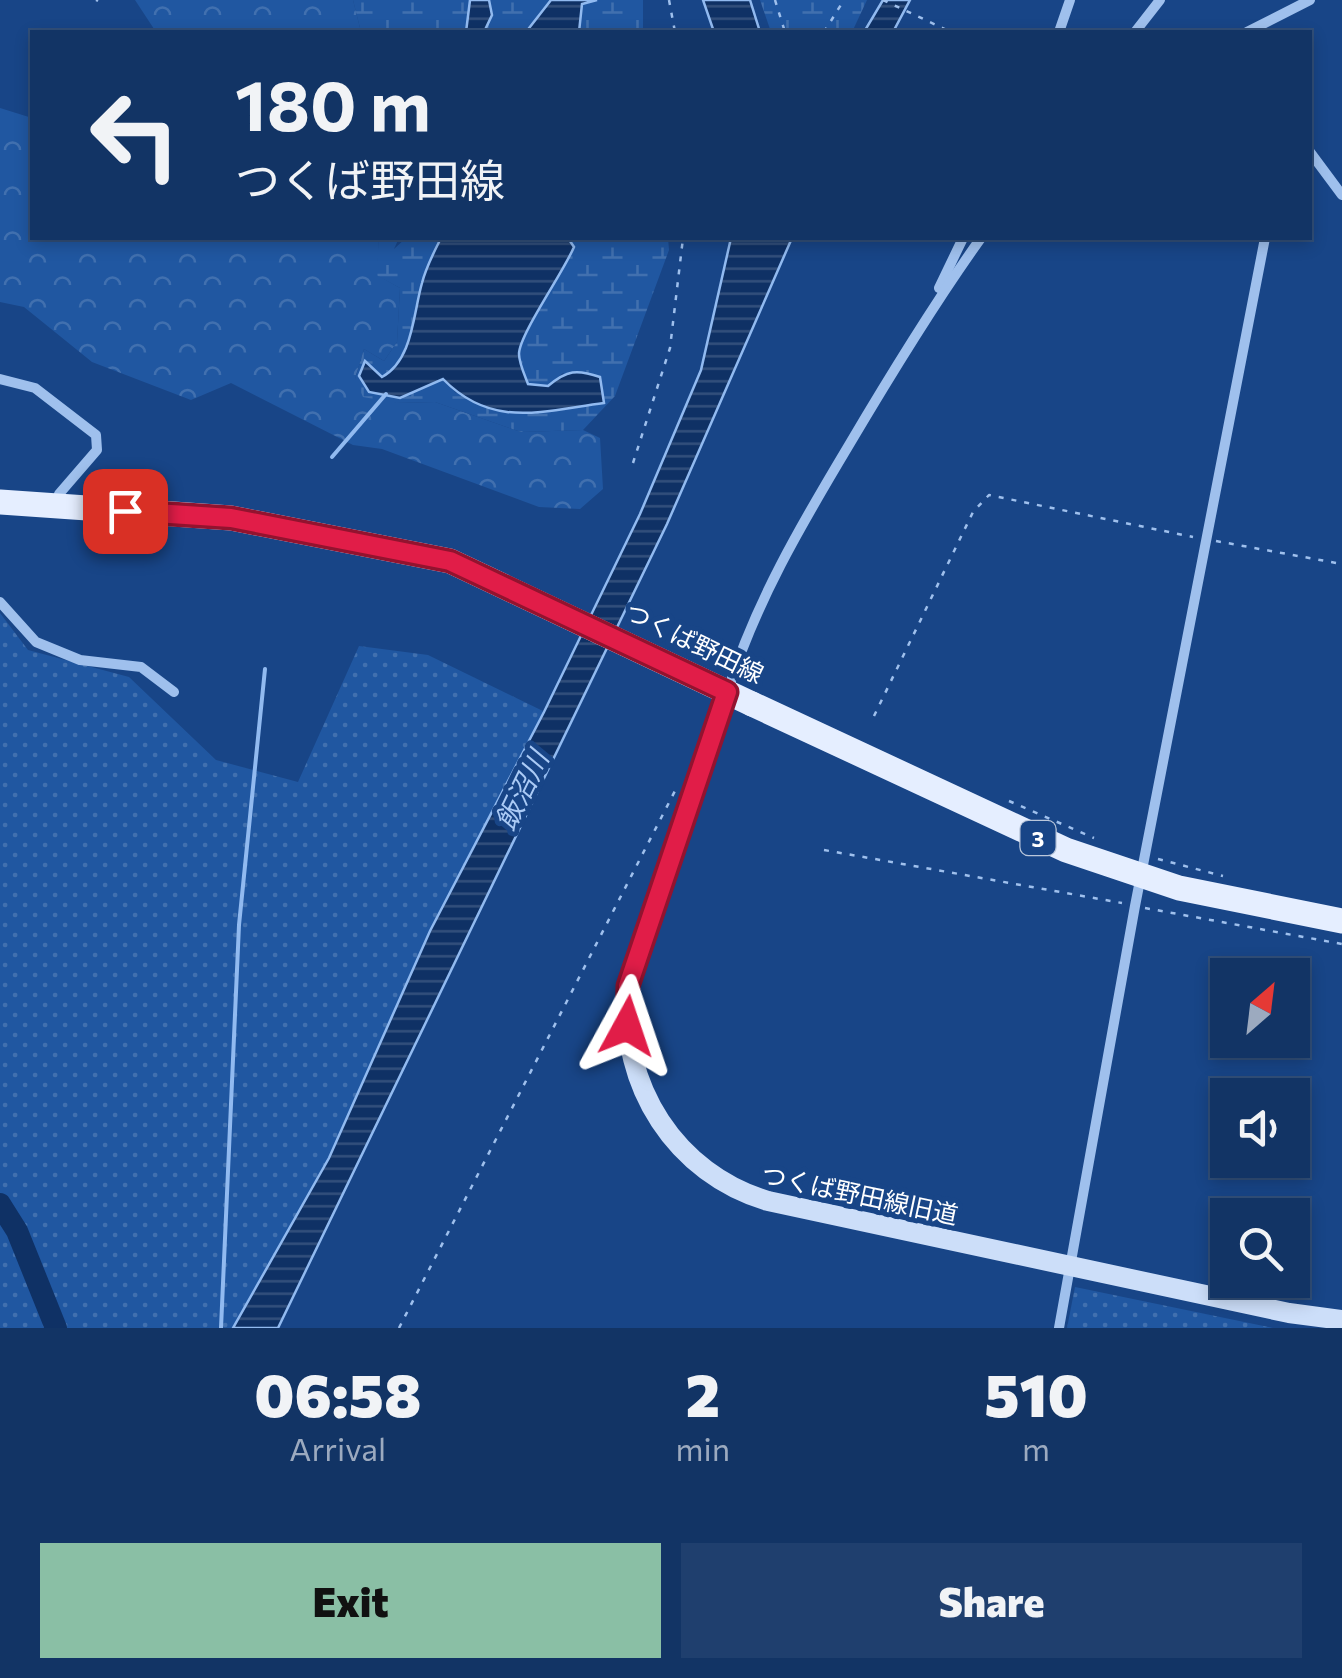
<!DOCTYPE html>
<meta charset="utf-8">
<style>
body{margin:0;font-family:Commissioner,"Noto Sans JP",sans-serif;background:#1f3f6e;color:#f1f3f6;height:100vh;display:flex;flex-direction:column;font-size:38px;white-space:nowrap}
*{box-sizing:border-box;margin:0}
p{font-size:32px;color:#9caabf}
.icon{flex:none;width:55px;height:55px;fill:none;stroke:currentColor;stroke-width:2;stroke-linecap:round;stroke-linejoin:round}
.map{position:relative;height:1328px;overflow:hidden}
.panel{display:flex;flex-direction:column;background:#123465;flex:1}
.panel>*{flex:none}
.hud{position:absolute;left:30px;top:30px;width:1282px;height:210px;border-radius:0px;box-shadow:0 5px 15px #0003,0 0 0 2px #314f79;background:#123465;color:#f1f3f6;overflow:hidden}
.needle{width:65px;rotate:28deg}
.controls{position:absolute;left:1210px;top:958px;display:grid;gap:20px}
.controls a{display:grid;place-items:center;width:100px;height:100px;border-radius:0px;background:#123465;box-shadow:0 5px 15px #0003,0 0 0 2px #314f79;font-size:50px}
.pin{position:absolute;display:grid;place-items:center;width:85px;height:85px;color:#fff;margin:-42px;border-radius:20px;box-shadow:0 5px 15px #0006}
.me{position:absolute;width:110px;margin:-55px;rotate:5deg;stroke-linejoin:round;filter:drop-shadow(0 0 8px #0008)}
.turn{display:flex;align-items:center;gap:35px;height:210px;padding:0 40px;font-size:45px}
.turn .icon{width:130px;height:130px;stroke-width:2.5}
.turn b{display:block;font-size:70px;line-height:85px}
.eta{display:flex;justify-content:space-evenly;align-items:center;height:170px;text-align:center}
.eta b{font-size:60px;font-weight:800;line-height:70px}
.primary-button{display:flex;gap:20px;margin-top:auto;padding:20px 40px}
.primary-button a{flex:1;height:115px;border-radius:0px;background:#8abfa5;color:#111;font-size:40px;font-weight:800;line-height:115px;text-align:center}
.primary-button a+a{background:#1f3f6e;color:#f1f3f6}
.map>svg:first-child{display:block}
.grass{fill:url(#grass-dots)}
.forest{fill:url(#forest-crowns)}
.wetland{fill:url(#wetland-marsh)}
.water{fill:url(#water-rules);stroke:#91baf0;stroke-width:2.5}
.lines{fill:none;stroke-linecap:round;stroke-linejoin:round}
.stream{stroke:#91baf0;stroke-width:4}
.river{stroke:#0f3165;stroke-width:22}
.path{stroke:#9fc0ed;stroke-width:2.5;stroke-dasharray:5 8;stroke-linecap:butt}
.street{stroke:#9fc0ed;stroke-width:10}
.secondary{stroke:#ccdef9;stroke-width:20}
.primary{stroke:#e5eeff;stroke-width:25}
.primary-bridge{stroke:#e5eeff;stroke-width:25}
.route-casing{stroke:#92132f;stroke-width:25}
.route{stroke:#e11d48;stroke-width:18}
.labels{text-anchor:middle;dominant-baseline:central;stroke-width:10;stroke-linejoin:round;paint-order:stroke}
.shield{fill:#184587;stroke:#bac7db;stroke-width:2.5}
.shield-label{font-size:22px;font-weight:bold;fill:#fff}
.street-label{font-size:25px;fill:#fff;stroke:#184587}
.water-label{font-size:28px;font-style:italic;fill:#aacaf5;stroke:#184587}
</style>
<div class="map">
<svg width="1342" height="1328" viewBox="0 0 1342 1328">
<defs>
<pattern id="grass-dots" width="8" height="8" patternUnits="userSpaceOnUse" patternTransform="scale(2.5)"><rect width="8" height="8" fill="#2057a1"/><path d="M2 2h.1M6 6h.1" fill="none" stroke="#4170af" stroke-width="1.8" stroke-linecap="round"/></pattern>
<pattern id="forest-crowns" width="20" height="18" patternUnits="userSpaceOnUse" patternTransform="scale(2.5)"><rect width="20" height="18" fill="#2057a1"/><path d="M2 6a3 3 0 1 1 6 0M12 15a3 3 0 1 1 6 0" fill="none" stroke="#4170af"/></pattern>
<pattern id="wetland-marsh" width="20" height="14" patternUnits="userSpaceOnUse" patternTransform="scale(2.5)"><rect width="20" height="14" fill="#2057a1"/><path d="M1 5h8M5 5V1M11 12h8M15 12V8" fill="none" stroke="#4170af"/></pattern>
<pattern id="water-rules" width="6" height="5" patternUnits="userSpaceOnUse" patternTransform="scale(2.5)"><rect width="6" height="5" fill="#0f3165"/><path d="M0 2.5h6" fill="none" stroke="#33507c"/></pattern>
</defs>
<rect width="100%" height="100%" fill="#184587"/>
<!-- grass -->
<g class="grass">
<path d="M0,613L28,650L129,677L216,760L298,782L359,646L428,655L545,712L430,931L329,1158L233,1328H0Z"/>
<path d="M1075,1287L1273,1328H1067Z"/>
</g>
<!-- forest -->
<g class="forest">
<path d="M135,0H353L361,32H156Z"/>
<path d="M0,108L32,118V238H379L377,275L400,288L397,342L384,361L364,349L355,379L396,403L435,402L521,432L583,430L600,438L603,489L580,509L539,507L382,449L353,445L231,383L191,400L92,362L24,307L0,302Z"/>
</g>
<!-- wetland -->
<g class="wetland">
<path d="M353,0H470L466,32H361Z"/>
<path d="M489,0H551L526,32H484L492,15Z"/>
<path d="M597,0H643V32H579L582,4Z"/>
<path d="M760,0H867L852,32H771Z"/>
<path d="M379,238H399L394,249L406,238H441C434,252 426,267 422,283C413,314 413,360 382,377L364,362L400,398L443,379L456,393L603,403L563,373L548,386L528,384C525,375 519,363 519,354C519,336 563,273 574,247L568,238H668L669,250L615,396L583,430L521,432L435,402L396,403L363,397L355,379L364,349L384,361L397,342L400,288L376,275Z"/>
</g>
<!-- water -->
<g class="water">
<path d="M470,0H489L492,15L484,32H466Z"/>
<path d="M551,0H597L582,4L579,32H526Z"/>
<path d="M703,0H750L760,32H714Z"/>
<path d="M883,0H910L893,32H864Z"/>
<path d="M441,238H568L574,247C563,273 519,335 519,354C519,363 525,376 528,384L548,386C567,370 577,369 600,377L604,403C542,411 492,429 443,379L400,398L369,392L359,376L365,361L382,377C413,360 413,314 422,283C426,267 434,252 441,238Z"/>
<path d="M731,238H792L667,524L278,1328H233L329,1158L430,931L544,712L640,514L701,370Z"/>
</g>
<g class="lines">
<!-- stream -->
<g class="stream">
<path d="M332,457L386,394"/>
<path d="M221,1328L239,925L265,669"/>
</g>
<!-- river -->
<path class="river" d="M0,1204L17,1231L56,1328"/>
<!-- path -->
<g class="path">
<path d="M96,0L98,1"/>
<path d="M669,0L675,32"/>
<path d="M775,0L785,32"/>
<path d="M883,0L951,32"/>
<path d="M824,32L844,0"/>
<path d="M633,463L670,348L683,238"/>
<path d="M1216,541L1342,564"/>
<path d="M874,716L973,512L989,495L1193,537"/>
<path d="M1009,801L1094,838"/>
<path d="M824,850L1122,903"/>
<path d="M1158,859L1223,876"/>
<path d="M1145,908L1342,944"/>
<path d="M399,1328L677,787"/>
</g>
<!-- street -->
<g class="street">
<path d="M1059,32L1070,0"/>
<path d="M1135,32L1160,0"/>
<path d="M1247,32L1310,0"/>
<path d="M1310,152L1342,195"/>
<path d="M939,288L963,238"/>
<path d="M0,379L35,388L96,435L97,450L59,494L57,507"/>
<path d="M0,602L36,642L80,660L141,667L174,692"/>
<path d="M727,693C755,603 801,525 849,445C891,374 933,305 981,238"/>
<path d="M1059,1328L1135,906L1265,238"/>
</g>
<!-- secondary -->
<path class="secondary" d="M727,693C704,763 680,833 656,903C647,930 631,962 628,990C619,1085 676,1174 768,1201L1289,1313L1342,1320"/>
<!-- primary -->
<path class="primary" d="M0,502L231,518L450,561L752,704"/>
<!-- primary-bridge -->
<path class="primary-bridge" d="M752,704L1066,850L1179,888L1342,921"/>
</g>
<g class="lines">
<!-- route casing -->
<g class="route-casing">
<path id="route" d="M125,511L231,518L450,561L727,692L628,986L627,1026"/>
</g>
<!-- route -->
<use href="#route" class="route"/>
</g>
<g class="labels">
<!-- shield labels -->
<rect class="shield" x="1020.5" y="821" width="35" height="34" rx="8"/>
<g class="shield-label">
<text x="1038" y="838">3</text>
</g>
<!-- street labels -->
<g class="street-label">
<text transform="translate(695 642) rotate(26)">つくば野田線</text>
<text transform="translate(860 1194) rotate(12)">つくば野田線旧道</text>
</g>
<!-- water labels -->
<g class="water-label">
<text transform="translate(521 790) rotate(-64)">飯沼川</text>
</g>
</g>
</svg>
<div class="controls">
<a><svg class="needle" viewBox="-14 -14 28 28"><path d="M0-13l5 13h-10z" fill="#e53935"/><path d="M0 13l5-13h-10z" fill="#9caabf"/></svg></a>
<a><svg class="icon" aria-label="sound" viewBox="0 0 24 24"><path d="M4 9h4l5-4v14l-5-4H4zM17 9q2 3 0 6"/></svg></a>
<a><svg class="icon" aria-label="search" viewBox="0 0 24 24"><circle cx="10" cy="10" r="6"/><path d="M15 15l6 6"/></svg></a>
</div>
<div class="pin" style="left:125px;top:511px;background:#d93025"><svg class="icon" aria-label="arrive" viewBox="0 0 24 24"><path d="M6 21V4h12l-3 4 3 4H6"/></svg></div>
<svg class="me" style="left:627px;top:1026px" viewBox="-20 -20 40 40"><path d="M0-17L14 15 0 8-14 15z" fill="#e11d48" stroke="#fff" stroke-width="4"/></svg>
<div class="hud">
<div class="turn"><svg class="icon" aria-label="left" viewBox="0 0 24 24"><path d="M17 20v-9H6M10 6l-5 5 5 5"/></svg><div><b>180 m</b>つくば野田線</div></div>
</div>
</div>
<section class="panel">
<div class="eta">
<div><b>06:58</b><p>Arrival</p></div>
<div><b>2</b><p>min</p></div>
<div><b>510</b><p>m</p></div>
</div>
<div class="primary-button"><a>Exit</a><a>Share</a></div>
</section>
